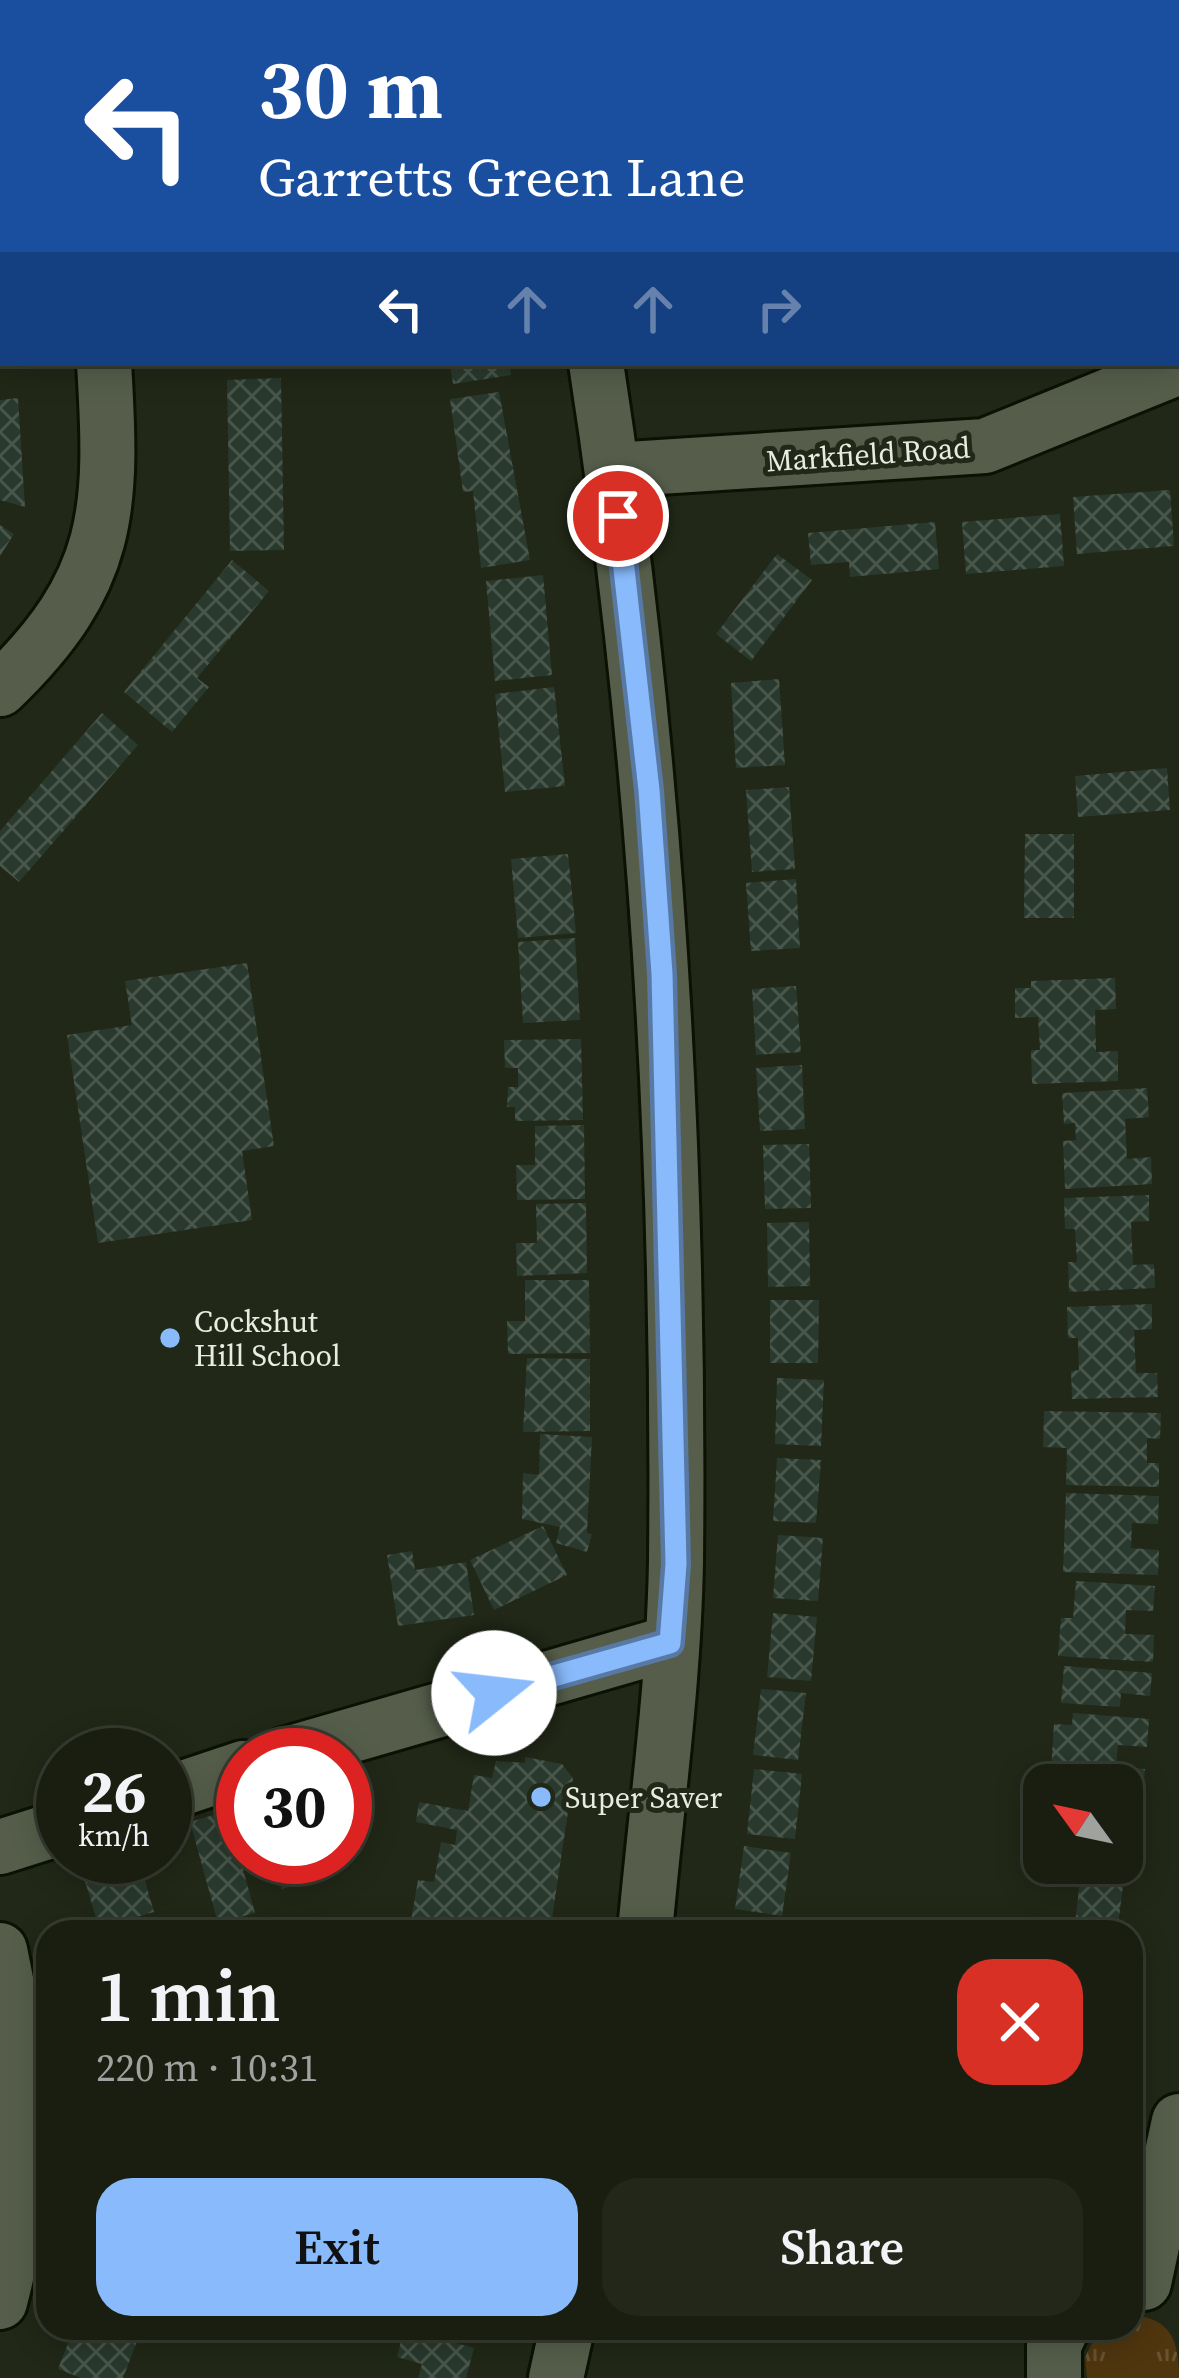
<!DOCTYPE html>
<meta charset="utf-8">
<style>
body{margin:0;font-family:"Source Serif 4",serif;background:#22271a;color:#f1f3f6;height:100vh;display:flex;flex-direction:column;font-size:45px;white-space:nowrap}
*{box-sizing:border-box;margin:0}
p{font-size:39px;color:#9fa29f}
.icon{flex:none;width:66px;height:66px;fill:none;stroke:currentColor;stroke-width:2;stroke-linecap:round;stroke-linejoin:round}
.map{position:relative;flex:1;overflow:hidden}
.sheet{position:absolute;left:36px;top:1920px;width:1107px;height:420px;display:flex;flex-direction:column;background:#191e11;border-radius:36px;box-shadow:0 6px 30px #0003,0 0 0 3px #373c31}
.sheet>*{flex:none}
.hud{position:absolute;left:0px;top:0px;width:1179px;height:366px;box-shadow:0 6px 30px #0003,0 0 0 3px #373c31;background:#1a4fa0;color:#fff;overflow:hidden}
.needle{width:78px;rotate:303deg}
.controls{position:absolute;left:1023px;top:1764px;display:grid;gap:24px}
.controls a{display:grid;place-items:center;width:120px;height:120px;border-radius:24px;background:#191e11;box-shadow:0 6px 30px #0003,0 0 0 3px #373c31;font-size:60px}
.speed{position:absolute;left:36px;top:1728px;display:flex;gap:24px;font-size:60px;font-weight:700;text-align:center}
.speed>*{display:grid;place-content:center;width:156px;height:156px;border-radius:50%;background:#191e11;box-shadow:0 6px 30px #0003,0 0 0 3px #373c31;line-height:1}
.speed small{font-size:30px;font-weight:400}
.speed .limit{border:18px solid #d22;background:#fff;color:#111}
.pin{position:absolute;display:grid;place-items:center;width:102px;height:102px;color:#fff;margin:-51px;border:6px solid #fff;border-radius:50%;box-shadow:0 3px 12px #0007}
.me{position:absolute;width:132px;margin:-66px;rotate:74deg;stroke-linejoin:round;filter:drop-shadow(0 0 9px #0008)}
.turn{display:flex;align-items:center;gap:42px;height:252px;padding:0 60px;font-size:54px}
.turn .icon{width:156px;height:156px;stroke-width:2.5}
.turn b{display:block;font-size:84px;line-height:102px}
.lanes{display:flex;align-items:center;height:114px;padding:0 60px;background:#0003;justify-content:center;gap:60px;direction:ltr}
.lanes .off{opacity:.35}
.round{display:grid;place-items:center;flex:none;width:126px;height:126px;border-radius:36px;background:#22271a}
.headline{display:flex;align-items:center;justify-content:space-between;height:204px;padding:0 60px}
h1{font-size:72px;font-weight:600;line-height:90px}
.cta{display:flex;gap:24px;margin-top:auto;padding:24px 60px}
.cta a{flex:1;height:138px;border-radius:36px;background:#88bafc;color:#111;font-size:48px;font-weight:600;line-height:138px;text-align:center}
.cta a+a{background:#22271a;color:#f1f3f6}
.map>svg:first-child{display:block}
.grass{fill:url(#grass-tufts)}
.building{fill:url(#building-cross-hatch)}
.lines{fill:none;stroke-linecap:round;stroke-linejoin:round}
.minor-casing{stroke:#0b1103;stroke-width:60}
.minor{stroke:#565e4b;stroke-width:54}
.route-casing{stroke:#5879a4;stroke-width:30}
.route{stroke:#88bafc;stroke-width:21}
.poi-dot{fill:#88bafc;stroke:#212817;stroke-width:4.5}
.labels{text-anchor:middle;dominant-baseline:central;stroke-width:10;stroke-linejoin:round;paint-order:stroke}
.street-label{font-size:30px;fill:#e8ede2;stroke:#212817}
.poi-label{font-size:30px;fill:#e8ede2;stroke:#212817;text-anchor:start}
</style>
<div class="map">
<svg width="1179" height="2378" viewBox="0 0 1179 2378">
<defs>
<pattern id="grass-tufts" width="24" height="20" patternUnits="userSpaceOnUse" patternTransform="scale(3)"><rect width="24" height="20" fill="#4f360f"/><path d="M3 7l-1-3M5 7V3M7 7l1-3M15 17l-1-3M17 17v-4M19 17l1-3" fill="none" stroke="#685332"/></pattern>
<pattern id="building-cross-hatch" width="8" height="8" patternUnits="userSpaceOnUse" patternTransform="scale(3)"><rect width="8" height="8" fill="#29392d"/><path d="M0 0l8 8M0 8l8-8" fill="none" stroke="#48564b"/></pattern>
</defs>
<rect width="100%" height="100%" fill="#212817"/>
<!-- grass -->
<path class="grass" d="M1131,2315C1172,2318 1179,2342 1179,2378H1087L1085,2357L1100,2328H1131Z"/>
<!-- building -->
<g class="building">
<path d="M450,363H509L511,375L453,384Z"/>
<path d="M793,363H825V366L794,369Z"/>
<path d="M281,378L284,550L230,551L227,380Z"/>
<path d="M499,392L530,560L481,568L473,491L463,492L450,399Z"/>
<path d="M18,398L25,507L0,500V400Z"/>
<path d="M1170,490L1174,546L1077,554L1073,497Z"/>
<path d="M1060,514L1064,566L966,574L962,522Z"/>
<path d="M935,522L939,569L850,577L849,562L811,565L808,533Z"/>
<path d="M0,525L14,534L0,556Z"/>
<path d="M777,554L812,580L751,661L716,634Z"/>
<path d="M232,560L269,591L197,678L209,687L172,732L124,692Z"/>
<path d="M543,575L552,675L495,681L486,581Z"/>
<path d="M779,679L785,765L736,768L731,683Z"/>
<path d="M554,687L565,786L505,792L495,694Z"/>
<path d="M102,713L138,745L19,882L0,866V831Z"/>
<path d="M1167,768L1170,810L1078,817L1075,776Z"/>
<path d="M789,787L795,869L752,872L746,790Z"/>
<path d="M1025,834H1074V918H1024Z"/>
<path d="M568,854L576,933L518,938L511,859Z"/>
<path d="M796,879L800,948L751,951L746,883Z"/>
<path d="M575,938L580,1020L523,1023L518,942Z"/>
<path d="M247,963L274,1146L242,1151L252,1220L98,1243L67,1035L132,1025L125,981Z"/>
<path d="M1115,978L1116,1009L1095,1010L1096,1052L1118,1051V1081L1032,1084L1031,1050H1040L1038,1017L1015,1018V988H1031V981Z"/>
<path d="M796,986L801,1052L756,1055L752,989Z"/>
<path d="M581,1039L583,1120L515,1121V1107H507L508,1087H518V1068H505L504,1040Z"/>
<path d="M802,1065L805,1129L760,1131L756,1068Z"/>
<path d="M1147,1088L1149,1117L1125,1119L1127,1159L1151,1157L1152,1184L1065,1189L1063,1141L1076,1140L1075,1123L1064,1124L1062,1093Z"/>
<path d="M584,1125L585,1199L517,1200L516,1165H535V1126Z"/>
<path d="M809,1144L811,1208L765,1209L763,1145Z"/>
<path d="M1149,1195V1221L1131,1222L1133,1265L1154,1264L1155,1288L1069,1292L1068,1262H1077L1075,1229H1065L1064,1198Z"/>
<path d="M586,1203L587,1273L517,1276L516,1243H537L536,1204Z"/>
<path d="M809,1222L810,1286L768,1287L767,1223Z"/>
<path d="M525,1280H589L590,1353L508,1354L507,1321H525Z"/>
<path d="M770,1300H819L818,1363H770Z"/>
<path d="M1152,1304V1329L1134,1330L1136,1373H1157L1158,1397L1072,1399L1071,1371L1079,1370L1078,1338H1068L1067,1307Z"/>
<path d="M527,1358L590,1359V1431L523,1432Z"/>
<path d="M777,1378L824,1380L821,1446L775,1444Z"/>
<path d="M1044,1411L1161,1413L1160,1439L1147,1438V1463H1159V1487L1066,1485L1067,1448L1043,1447Z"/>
<path d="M540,1434L592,1437L587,1533L592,1534L587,1552L556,1543L560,1527L522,1519L523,1473L539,1475Z"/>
<path d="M777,1458L821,1460L816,1523L773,1521Z"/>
<path d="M1066,1493L1159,1496L1158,1524L1132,1523L1131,1548L1159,1550L1158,1575L1063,1572Z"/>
<path d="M543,1526L567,1575L494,1610L470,1560Z"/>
<path d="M778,1535L823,1538L818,1601L773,1598Z"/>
<path d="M412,1551L415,1570L466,1562L474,1615L398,1626L387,1555Z"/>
<path d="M1076,1581L1155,1586L1153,1611L1126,1610L1125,1634L1154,1635L1153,1662L1058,1656L1061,1618H1073Z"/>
<path d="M773,1613L817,1617L811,1681L767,1677Z"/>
<path d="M1064,1666L1152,1673L1150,1696L1121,1693L1120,1707L1061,1703Z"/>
<path d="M761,1689L806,1693L798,1760L753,1755Z"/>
<path d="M1073,1713L1149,1719L1147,1747L1118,1745L1116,1767L1145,1769L1143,1794L1122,1793V1785H1050L1054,1724L1072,1725Z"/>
<path d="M525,1757L562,1764L573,1778L550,1932H409L418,1880L434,1882L441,1842L455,1845L457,1830L416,1822L419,1802L468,1811L474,1775L492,1778L496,1761L525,1763Z"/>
<path d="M754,1769L802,1774L795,1839L747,1834Z"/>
<path d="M1122,1805L1136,1806L1129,1874L1069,1867L1070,1863H1122Z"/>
<path d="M227,1811L255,1913L218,1923L190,1822Z"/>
<path d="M744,1846L791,1853L782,1916L735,1909Z"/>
<path d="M138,1857L154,1912L99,1928L82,1871Z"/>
<path d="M272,1857H344L347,1868L282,1889Z"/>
<path d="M1080,1881L1123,1886L1117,1932H1074Z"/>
<path d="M736,1922L788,1929V1932H735Z"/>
<path d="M74,2328H142L123,2378H81L58,2369Z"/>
<path d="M769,2328H812L813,2331L769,2334Z"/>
<path d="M404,2329L474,2348L466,2378H418L422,2364L397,2357Z"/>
</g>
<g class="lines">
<!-- minor casing -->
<g class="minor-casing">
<g id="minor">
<path d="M83,0L84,3"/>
<path d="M540,0L541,3"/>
<path d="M1118,0L1120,3"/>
<path d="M1176,94L1179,98"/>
<path d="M596,363C657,758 680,1160 676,1560C674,1684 656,1809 645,1932"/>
<path d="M613,470L985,446L1179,367"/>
<path d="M0,689C112,581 113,510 104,363"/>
<path d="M284,1755L670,1643"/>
<path d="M165,1794L243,1768"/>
<path d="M0,1847L63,1827"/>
<path d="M0,1950C28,2084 35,2167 0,2302"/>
<path d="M1144,2283L1179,2121"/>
<path d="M556,2378L567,2328"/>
<path d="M1054,2378V2345L1062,2328"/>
</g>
</g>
<!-- minor -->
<use href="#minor" class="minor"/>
</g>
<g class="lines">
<!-- route casing -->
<g class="route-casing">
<path id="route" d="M494,1693L670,1643L676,1564L662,974L649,790L618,516"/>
</g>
<!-- route -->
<use href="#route" class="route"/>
</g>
<!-- markers -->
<g class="poi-dot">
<circle cx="170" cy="1338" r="12"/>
<circle cx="541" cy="1797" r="12"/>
</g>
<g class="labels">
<!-- street labels -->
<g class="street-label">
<text transform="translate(868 454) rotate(-4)">Markfield Road</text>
</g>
<!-- poi labels -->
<g class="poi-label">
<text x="194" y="1321">Cockshut<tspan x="194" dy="34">Hill School</tspan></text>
<text x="565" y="1797">Super Saver</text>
</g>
</g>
</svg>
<div class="controls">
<a><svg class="needle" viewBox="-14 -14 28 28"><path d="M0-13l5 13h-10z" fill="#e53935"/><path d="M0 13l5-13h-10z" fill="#9fa29f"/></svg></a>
</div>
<div class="speed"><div>26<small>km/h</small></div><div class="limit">30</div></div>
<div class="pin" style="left:618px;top:516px;background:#d93025"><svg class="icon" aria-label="arrive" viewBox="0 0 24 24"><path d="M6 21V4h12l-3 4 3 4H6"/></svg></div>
<svg class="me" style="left:494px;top:1693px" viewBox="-20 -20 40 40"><circle r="19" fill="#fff"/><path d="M0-13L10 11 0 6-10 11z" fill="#88bafc"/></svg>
<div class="hud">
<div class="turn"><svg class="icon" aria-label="left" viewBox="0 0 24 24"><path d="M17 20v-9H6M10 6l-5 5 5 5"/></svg><div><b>30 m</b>Garretts Green Lane</div></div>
<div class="lanes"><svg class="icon" aria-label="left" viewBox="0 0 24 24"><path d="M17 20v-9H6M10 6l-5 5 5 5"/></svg><svg class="icon off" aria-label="ahead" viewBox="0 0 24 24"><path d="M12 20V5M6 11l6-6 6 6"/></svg><svg class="icon off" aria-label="ahead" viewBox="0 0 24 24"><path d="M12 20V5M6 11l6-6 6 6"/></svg><svg class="icon off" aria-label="right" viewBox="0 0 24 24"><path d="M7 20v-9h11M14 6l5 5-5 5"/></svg></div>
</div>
<section class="sheet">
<div class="headline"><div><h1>1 min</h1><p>220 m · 10:31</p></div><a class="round" style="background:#d93025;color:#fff"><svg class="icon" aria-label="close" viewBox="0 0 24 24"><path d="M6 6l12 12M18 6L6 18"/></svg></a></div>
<div class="cta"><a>Exit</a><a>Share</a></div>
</section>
</div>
